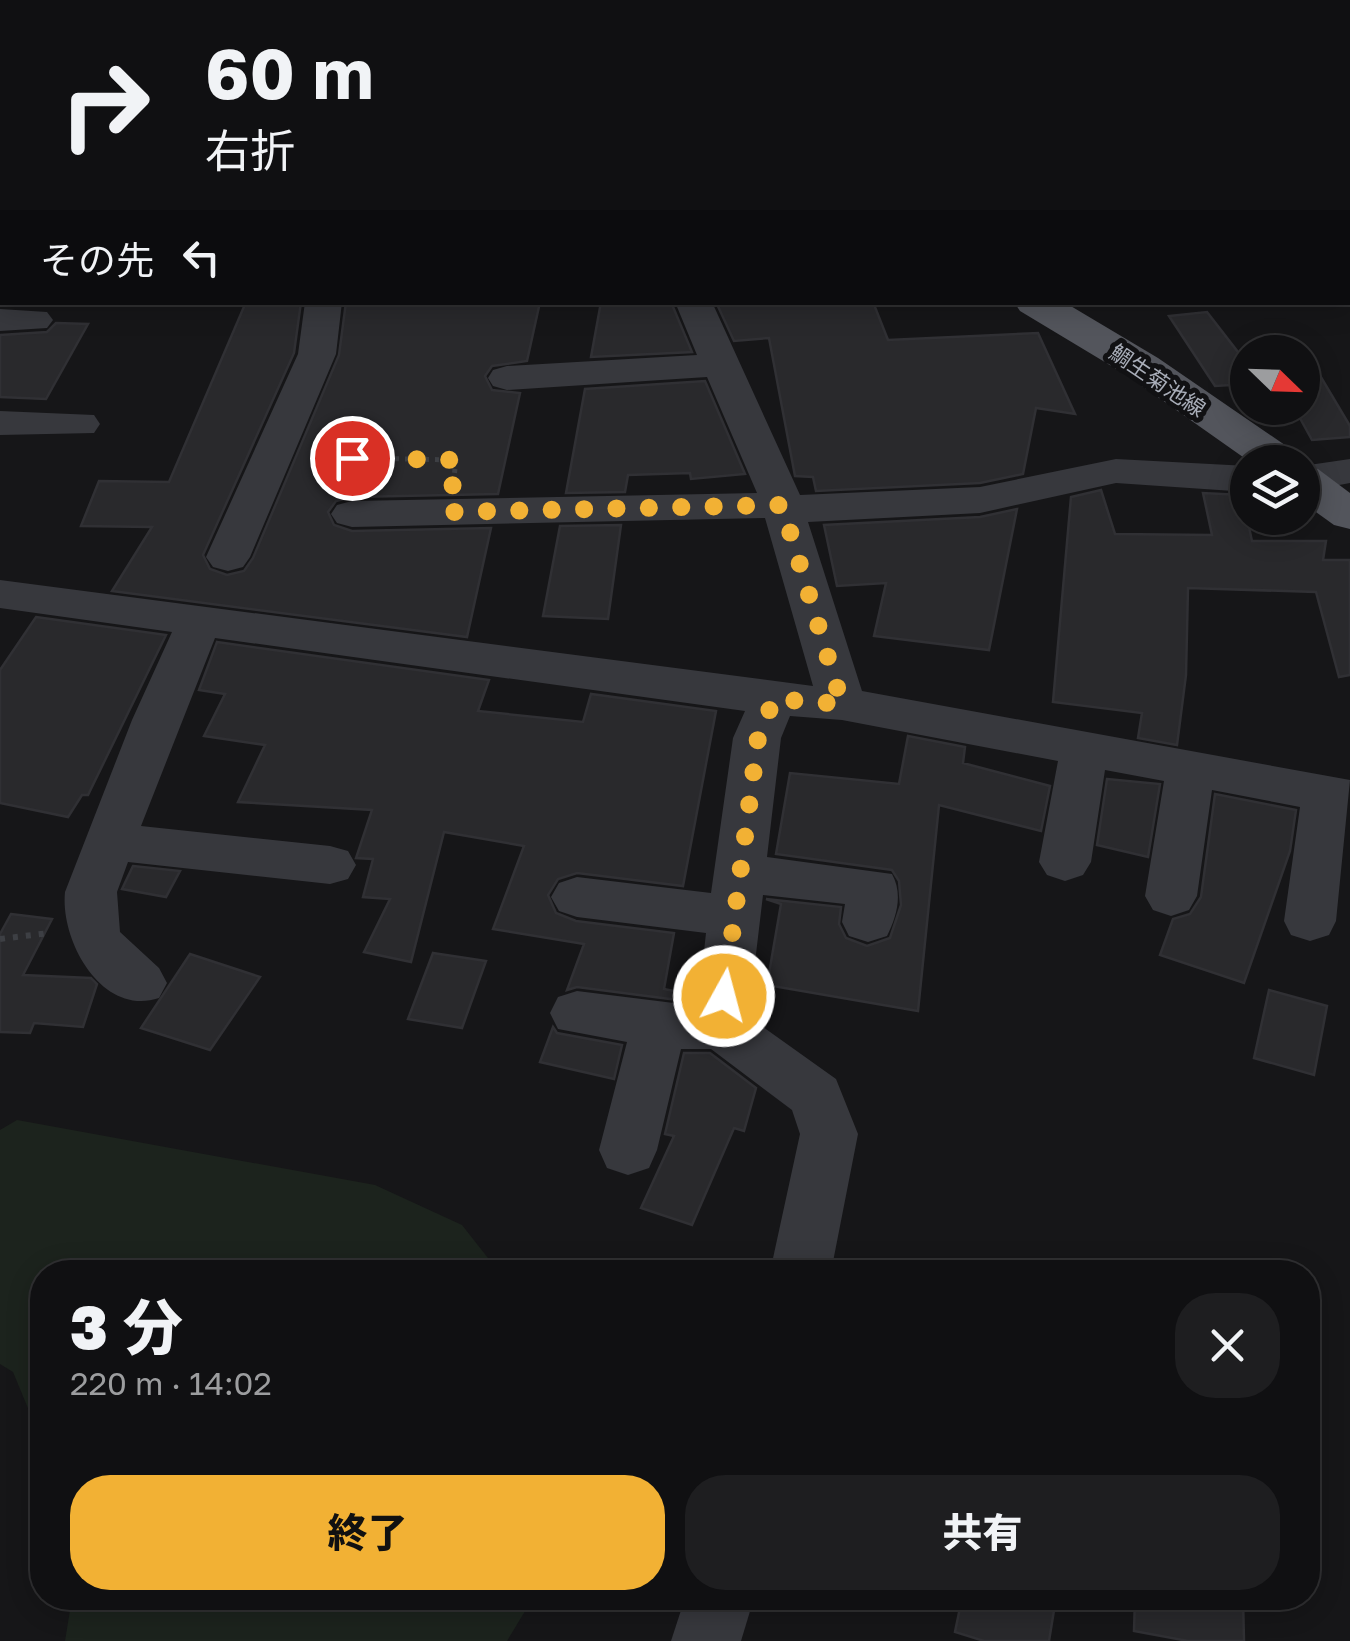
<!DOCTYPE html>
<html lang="ja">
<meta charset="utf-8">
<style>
body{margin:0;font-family:"Golos Text","Noto Sans JP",sans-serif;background:#1e1e20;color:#f1f3f6;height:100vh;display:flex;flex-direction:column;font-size:38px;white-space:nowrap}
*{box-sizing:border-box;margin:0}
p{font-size:32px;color:#9c9d9f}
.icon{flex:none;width:55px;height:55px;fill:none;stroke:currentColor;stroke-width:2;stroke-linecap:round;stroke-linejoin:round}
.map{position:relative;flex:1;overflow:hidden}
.drawer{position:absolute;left:30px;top:1260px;width:1290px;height:350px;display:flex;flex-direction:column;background:#101012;border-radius:40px;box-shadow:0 5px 25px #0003,0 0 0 2px #303032}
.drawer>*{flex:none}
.guide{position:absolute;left:0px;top:0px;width:1350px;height:305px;box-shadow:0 5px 25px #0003,0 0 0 2px #303032;background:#101012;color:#f1f3f6;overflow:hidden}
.needle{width:65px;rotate:113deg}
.fabs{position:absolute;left:1230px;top:335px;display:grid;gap:20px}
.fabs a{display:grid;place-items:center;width:90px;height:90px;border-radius:50%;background:#101012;box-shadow:0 5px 25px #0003,0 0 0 2px #303032;font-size:50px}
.pin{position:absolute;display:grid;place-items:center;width:85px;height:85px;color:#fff;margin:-42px;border:5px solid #fff;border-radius:50%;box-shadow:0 2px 10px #0007}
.me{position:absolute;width:110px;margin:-55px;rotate:7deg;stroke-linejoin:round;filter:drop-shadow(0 0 8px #0008)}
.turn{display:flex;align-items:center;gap:35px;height:210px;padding:0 40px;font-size:45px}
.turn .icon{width:130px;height:130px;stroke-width:2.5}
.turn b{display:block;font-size:70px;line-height:85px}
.then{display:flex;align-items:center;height:95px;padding:0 40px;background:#0003;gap:20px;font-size:38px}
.round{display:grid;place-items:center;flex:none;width:105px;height:105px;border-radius:40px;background:#1e1e20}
.summary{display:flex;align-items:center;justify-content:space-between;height:170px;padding:0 40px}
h1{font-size:60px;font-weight:800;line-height:75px}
.action{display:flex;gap:20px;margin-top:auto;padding:20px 40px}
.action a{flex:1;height:115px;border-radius:40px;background:#f2b134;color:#111;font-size:40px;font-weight:800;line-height:115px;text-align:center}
.action a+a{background:#1e1e20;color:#f1f3f6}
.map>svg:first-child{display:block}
.built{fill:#222225}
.green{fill:#1c231d}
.building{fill:#29292c;stroke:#303034;stroke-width:2.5}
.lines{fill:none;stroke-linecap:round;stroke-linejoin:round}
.path-far1{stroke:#3d3f44;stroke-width:5;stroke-dasharray:4 6;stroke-linecap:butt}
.path{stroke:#3d3f44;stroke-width:6;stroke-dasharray:5 8;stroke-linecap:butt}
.minor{fill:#37383d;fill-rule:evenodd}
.major{fill:#53555c;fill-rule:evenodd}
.route{stroke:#f2b134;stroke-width:18;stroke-dasharray:0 32.4}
.labels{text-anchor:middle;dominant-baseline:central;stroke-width:10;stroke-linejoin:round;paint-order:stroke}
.far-street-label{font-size:22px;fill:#a8adb8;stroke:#111113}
</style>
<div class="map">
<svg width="1350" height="1641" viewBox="0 0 1350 1641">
<rect width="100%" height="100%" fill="#161618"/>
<!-- built -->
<path class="built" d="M0,0H524L525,2H2L0,117Z"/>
<!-- green -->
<g class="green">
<path d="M17,1120L375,1185L462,1225L499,1272H42V1442L13,1372L0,1364V1130Z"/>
<path d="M72,1598H533L507,1641H65Z"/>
</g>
<!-- building -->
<g class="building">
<path d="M246,302H301L294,353L203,555L210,569L227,575L244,571L253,558L339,355L346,302H540L527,361L492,366L485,376L492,390L520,393L498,494L352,497L336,501L328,512L334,525L352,531L491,528L467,637L112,591L152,527L81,526L99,481L169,482Z"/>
<path d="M601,302H671L692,352L591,357Z"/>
<path d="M716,302H873L888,340L1038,333L1075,414L1036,408L1023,474L980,483L816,491L813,477L795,476L769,338L734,341Z"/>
<path d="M1207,312L1248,365V384L1215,386L1169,316Z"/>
<path d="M56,323L88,324L46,399L0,397V335L47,332Z"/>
<path d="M1302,362H1312L1350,426V437L1312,440L1296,411L1267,413L1264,408H1302Z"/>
<path d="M705,381L745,474L691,479L690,473L628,475L625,492L566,493L585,389Z"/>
<path d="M1101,490L1115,534L1212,535L1203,493L1242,495L1252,541H1326L1323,560H1350V675L1339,677L1316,592L1188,588L1186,675L1177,745L1138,738L1142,713L1053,702L1071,497Z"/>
<path d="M1017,509L989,650L874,636L886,583L837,586L824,525L980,517Z"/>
<path d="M621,525L608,619L543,616L560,526Z"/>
<path d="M36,617L166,635L88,795H82L68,817L0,803V670Z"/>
<path d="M217,642L489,680L478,711L583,722L591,694L716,711L683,886L577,873L558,879L548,895L556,913L576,921L674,933L664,989L688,994L686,1001L577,987L567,990L584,944L493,929L524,846L444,832L411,962L364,952L390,899L363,897L373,859L356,858L372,810L238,802L265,745L204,736L225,694L199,690Z"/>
<path d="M908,736L965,747L963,763L1050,786L1041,831L939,805L918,1011L767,985L781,904L766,899L841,907L839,924L846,938L867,946L890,938L901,905L899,881L892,870L776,854L790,773L899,784Z"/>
<path d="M1107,779L1160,784L1148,857L1097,845Z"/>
<path d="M1215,794L1296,810L1290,851L1244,983L1160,955L1173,919L1190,914L1201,897Z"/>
<path d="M133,866L180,871L166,897L122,889Z"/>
<path d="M11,914L52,919L23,975L91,978L97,984L83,1027L34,1023L30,1033L0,1032V934Z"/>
<path d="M433,953L486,961L462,1028L408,1019Z"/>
<path d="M190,954L260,977L210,1050L141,1028Z"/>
<path d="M1269,990L1327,1006L1314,1075L1254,1058Z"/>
<path d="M553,1027L557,1033L622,1045L614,1079L540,1062Z"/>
<path d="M684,1053H710L756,1088L744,1131L734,1128L692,1225L641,1208L674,1136L665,1134Z"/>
<path d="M962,1598H1056L1049,1641H984L955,1632Z"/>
<path d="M1135,1598H1243L1244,1641H1188L1134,1631Z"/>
</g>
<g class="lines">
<!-- path-far1 -->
<path class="path-far1" d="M315,457L456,460L454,477"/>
<!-- path -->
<path class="path" d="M0,939L49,933"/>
<!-- minor -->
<g class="minor">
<path d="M1348,152H1350V173L1348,172Z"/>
<path d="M305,302H342L336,354L250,557L243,567L228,571L213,567L206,557L298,354Z"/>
<path d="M675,302H712L800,495L980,487L1116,459L1248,466V492L1116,483L980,513L808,522L862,691L1350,780L1336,921L1329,935L1310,941L1291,935L1284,921L1300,807L1212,790L1197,896L1189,910L1171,916L1153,910L1145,896L1164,781L1105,770L1091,862L1083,875L1065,881L1047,875L1039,862L1058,761L842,720L790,716L781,738L767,857L892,874C903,894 897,916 887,936L868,942L849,936L842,922L845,904L763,895L751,996L756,1022L836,1079L858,1134L831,1272H770L800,1134L792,1110L711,1049H681L657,1150L649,1168L628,1175L607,1168L599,1150L627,1042L558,1029L550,1013L558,997L577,991L698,1006L706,933L577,917L559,911L551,897L559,883L577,877L711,893L733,738L745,711L215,638L141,826L330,846L348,851L356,865L348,879L330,884L128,862L117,892L120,932L159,968L167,983L159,998C102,1017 60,941 65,892L132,720L172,632L0,608V580L813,686L765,518L352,527L337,523L331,514L337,505L352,501L757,493L707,377L507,390L493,386L488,378L493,370L507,366L697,355Z"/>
<path d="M0,309L47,312L53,320L47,328L0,331Z"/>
<path d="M0,411L94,415L100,424L94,433L0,435Z"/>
<path d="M1350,459V483L1302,492V466Z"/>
<path d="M685,1598H754L741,1641H671Z"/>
</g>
<!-- major -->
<g class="major">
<rect x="0" y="194" width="2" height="23"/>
<path d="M1014,302H1064L1158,358L1295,452L1302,462H1250L1128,376L1020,311Z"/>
<path d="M1302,465L1318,469L1350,493V529L1334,525L1302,502Z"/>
</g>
</g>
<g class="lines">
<!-- route -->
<path class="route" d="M352,458L456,460L449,512L782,505L842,704L774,699L758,738L724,996"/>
</g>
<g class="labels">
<!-- far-street labels -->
<g class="far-street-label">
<text transform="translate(1158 380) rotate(34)">鯛生菊池線</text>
</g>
</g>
</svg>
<div class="fabs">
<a><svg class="needle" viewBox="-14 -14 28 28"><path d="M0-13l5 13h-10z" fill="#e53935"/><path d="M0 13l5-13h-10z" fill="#9c9d9f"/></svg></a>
<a><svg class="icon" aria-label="layers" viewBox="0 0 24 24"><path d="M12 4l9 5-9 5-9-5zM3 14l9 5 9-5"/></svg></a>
</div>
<div class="pin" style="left:352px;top:458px;background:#d93025"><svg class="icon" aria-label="arrive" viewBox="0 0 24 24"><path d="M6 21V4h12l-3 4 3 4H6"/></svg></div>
<svg class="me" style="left:724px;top:996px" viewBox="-20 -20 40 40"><circle r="17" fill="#f2b134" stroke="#fff" stroke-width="3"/><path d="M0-11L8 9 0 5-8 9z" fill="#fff"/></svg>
<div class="guide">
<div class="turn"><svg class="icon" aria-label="right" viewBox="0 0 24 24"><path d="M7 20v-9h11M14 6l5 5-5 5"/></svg><div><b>60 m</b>右折</div></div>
<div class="then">その先<svg class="icon" aria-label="left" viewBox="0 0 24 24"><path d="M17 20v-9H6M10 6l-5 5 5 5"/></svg></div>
</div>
<section class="drawer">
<div class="summary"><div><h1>3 分</h1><p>220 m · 14:02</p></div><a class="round"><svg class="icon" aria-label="close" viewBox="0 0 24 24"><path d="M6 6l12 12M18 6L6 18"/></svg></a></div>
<div class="action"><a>終了</a><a>共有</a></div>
</section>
</div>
